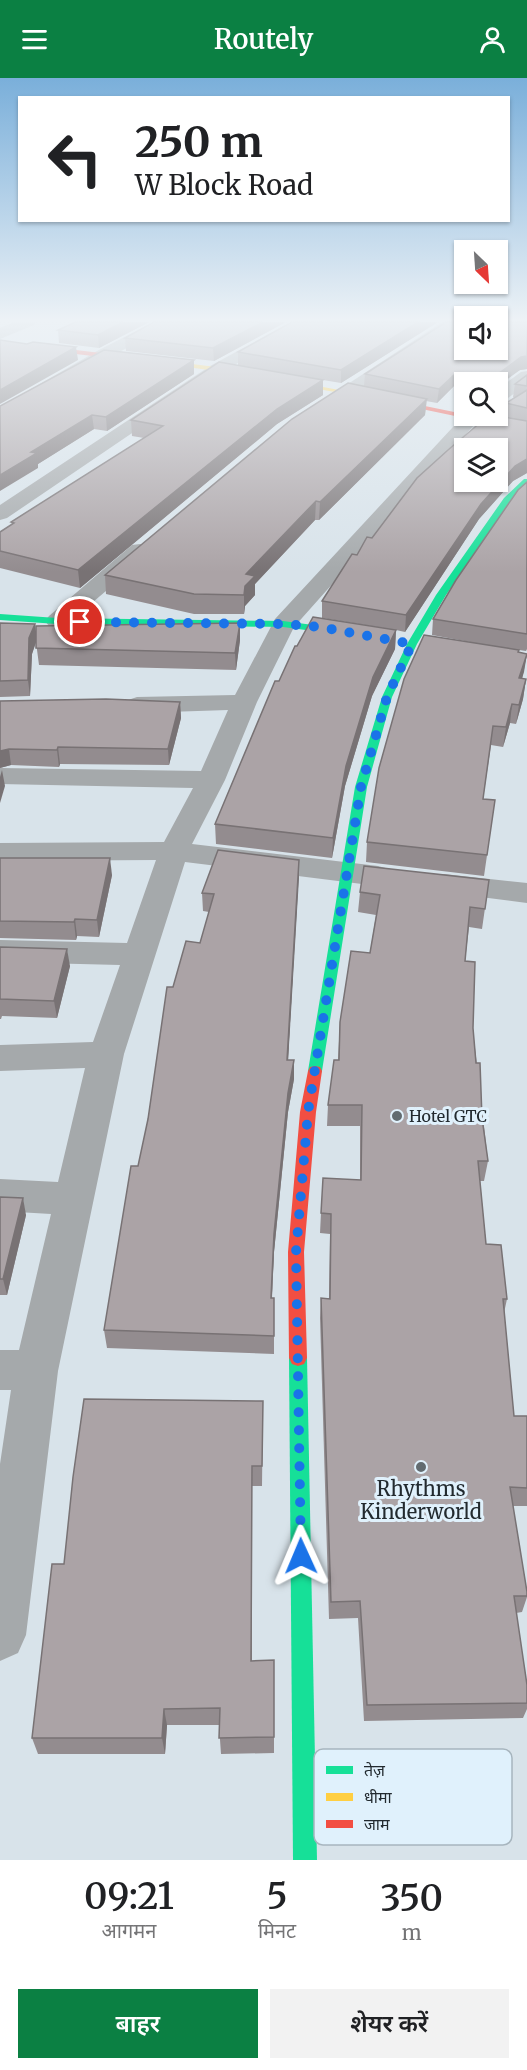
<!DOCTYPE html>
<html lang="hi">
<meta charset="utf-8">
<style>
body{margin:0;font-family:Merriweather,"Noto Sans Devanagari",serif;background:#f2f2f2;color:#202124;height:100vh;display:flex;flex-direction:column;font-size:22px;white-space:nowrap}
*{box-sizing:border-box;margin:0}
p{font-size:20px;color:#757577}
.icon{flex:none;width:33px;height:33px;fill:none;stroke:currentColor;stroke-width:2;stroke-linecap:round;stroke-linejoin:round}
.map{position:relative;height:1782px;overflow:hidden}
.sheet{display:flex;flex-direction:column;background:#fff;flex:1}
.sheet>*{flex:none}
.guide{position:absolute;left:18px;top:18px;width:492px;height:126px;border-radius:0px;box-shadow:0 2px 4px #0004;background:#fff;color:#202124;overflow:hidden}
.needle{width:39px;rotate:155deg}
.tools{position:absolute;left:454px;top:162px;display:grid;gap:12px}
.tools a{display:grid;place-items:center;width:54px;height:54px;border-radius:0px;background:#fff;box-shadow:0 2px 4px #0004;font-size:30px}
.pin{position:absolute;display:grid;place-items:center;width:51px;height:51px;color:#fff;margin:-26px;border:3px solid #fff;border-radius:50%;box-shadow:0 2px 6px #0007}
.me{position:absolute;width:66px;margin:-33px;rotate:359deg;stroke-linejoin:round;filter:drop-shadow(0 0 4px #0008)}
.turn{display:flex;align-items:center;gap:21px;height:126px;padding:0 18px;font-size:27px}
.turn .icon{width:78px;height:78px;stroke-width:2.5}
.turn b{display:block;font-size:42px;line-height:51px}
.eta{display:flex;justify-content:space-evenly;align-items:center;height:102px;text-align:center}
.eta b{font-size:36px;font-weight:600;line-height:42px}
.action{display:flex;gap:12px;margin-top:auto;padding:12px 18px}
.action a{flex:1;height:69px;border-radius:0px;background:#0b8043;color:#fff;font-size:24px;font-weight:600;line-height:69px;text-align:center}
.action a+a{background:#f2f2f2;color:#202124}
header{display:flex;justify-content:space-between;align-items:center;height:78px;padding:0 18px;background:#0b8043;color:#fff;font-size:27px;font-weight:600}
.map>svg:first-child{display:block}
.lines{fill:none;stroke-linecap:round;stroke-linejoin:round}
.street{fill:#a5a9ab;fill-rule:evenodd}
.fast{fill:#16e098;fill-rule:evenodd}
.slow{fill:#ffcf43;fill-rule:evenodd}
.jam{fill:#f24e42;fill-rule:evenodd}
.wall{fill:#938c8f}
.shaded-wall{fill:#787274}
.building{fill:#aba3a6;stroke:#787274;stroke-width:1.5;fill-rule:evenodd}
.route{stroke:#1a73e8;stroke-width:10;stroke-dasharray:0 18}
.poi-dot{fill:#626b70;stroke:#e0f1fc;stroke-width:2}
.labels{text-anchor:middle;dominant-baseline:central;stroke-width:6;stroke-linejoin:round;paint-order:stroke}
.poi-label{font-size:16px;fill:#222a2f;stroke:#e0f1fc;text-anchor:start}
.near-poi-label{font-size:20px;fill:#222a2f;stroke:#e0f1fc}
.key{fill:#e0f1fc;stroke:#a7b5be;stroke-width:1.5}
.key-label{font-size:16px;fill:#222a2f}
</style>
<header><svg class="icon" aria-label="menu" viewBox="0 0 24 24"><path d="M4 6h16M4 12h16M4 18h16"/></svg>Routely<svg class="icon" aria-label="person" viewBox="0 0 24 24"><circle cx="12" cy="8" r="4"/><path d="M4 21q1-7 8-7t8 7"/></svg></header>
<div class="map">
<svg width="527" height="1782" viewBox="0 0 527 1782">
<rect width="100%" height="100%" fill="#d8e3ea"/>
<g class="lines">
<!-- street -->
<g class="street">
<path d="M15,244H36L34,247L0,261V250Z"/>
<path d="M154,244H173L0,341V329L97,273Z"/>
<path d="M291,244H310L222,294L7,440L0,442V427L210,288Z"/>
<path d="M442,244H460L325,335H313L310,331Z"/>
<path d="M527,293V306L504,323L498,324V311L521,294Z"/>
<path d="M465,336L482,338L294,549L257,624L225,702L192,766L378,788L389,791L393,798L389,805L378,808L185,784L124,976L58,1293L26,1557L18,1575L0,1583V1386L11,1312H0V1272H19L51,1136L0,1133V1101L58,1104L85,990L0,993V967L93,964L120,887L0,884V862L127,865L156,782L0,783V765L164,764L193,710L0,706V690L201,693L228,632L137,635L128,632L124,627L128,622L137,619L235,617L275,541Z"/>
<path d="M140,466L148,467L151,472L148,477L65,548L57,550L49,548L45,543L49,538L132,467Z"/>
<path d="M444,796L527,805V825L433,813L429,806L433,799Z"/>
</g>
<!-- fast -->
<g class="fast">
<path d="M524,401H527V407L510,424L446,517L417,566L392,619L367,709L322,993L320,997H310L308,993L355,709L382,619L407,566L436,517L504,420Z"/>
<path d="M0,536L57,540L283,543L351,552L356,555L351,558L283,549L57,546L0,542Z"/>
<path d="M298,1272L304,1274L307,1280L317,1782H293L289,1280L292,1274Z"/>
</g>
<!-- slow -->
<path class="slow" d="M160,282L216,289L355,315L352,317L216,293L158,285Z"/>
<!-- jam -->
<g class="jam">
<path d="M0,263L160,282L163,284L160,286L0,267Z"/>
<path d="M352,313L527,349V353L350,316Z"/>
<path d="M315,988L320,989L322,993L316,1034L304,1174L307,1280L304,1286L298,1288L292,1286L289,1280L288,1174L300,1034L308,993L310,989Z"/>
</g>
</g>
<!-- wall -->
<g class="wall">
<path d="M76,244H149L99,270L59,265L58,252Z"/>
<path d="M154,244H286L214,283L126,273L125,260Z"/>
<path d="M292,244H438L341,305L323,302V317L277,346L80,510L0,490V454L12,446L11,444L144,360L132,358L131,342L238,288V274Z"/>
<path d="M527,244V291L520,292L498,304H465V310L454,308L437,325L426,323L425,337L319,442H315L255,506V517L245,528L244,536H194L106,516L105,497L364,308L365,296Z"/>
<path d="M194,282V296L107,353L94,351L38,386V390L0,328Z"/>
<path d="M527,297V395L513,403L479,441L405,554L396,552L395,571L372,618L345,708L332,780L216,766L215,746L279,603L297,568L383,550L322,540V523L357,477L372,460L504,339L506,325L514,320L513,319L515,306Z"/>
<path d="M527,404V571L526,573L519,572V574L527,576L522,601H526L523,621L516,646L510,645L503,669L491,667L483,721L495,722L484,798L366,784L367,764L470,564L432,557L433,541Z"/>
<path d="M0,545L36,554L240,545V562L236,592L39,587L36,564L32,576L30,618L0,619Z"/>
<path d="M0,623L180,624L181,640L169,687L60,686L59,689L11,687L0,690Z"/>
<path d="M0,780L112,797L99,859L77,858L76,862L0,860Z"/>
<path d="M299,782L288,982H294V1001L288,1034L274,1174L272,1220H274V1276L107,1270L104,1252L148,1041L173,909L200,865L209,834L203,833L202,815Z"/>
<path d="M489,802L482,851L469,849L465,883L488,1083L484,1103H480L486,1166L507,1221L504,1235L514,1338H527V1428H513L527,1514V1519L522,1534L516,1535L527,1607V1631L523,1640L364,1643L358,1540L329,1541L320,1240L321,1220H329L330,1156L320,1155L321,1135L360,1102V1048H327L328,1027L338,982L340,944L370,875L376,837L358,834L360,814Z"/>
<path d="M0,869L70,888L57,940L2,938L1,941H0Z"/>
<path d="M0,1119L26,1137L7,1217H0Z"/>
<path d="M263,1323L262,1408H252V1583L274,1582V1675L221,1676L219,1647H167L165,1676H38L32,1660L64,1486Z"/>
</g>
<!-- shaded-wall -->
<g class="shaded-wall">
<path d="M123,244H149L99,270L98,257Z"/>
<path d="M263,244H286L214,283L213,270Z"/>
<path d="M418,244H438L341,305V292Z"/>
<path d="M76,269L78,282L0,326V312Z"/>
<path d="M527,278V291L520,292L498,308V304H497L498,296L521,279Z"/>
<path d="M194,282V296L107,353L106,339Z"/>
<path d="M456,295L454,308L437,325L439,311Z"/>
<path d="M323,302V317L277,346L80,510L78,492L277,331Z"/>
<path d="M427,321L425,337L319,442L320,424Z"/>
<path d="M92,337L94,351L38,386V390L0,413V397L31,374Z"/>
<path d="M527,381V395L513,403L479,441L405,554L406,537L481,426L515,388Z"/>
<path d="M316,423L315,442L255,506V517L245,528L244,536V517L246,496Z"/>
<path d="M240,545V562L236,592L235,575Z"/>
<path d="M35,546L37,561L32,576L30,618L28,602L29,560Z"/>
<path d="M396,552L395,571L372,618L345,708L332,780L333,760L346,688L373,599Z"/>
<path d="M527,576L524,594L516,620L519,600Z"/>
<path d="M526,601L523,621L516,646L519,627Z"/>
<path d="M180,624L181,640L169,687L168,671Z"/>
<path d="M512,626L510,645L503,669L506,649Z"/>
<path d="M58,669L60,686L59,689L57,672Z"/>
<path d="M9,671L11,687L0,690V673Z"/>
<path d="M2,692L5,708L0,725V699Z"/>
<path d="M110,780L112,797L99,859L97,842Z"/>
<path d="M299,782V800L287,1001V982Z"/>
<path d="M75,841L77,858L76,862L74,844Z"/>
<path d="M67,871L70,888L57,940L54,923Z"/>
<path d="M294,982V1001L288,1034L274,1174L271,1238L274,1156L288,1015Z"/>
<path d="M23,1120L26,1137L7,1217L3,1201Z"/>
<path d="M164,1631L167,1647L165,1676L162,1660Z"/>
</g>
<!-- building -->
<g class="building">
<path d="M76,244H123L98,257L58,252Z"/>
<path d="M154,244H263L213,270L125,260Z"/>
<path d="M292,244H418L341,292L238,274Z"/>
<path d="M446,244H465V272H498V244H527V278L521,279L498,296L497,302L456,295L439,311L365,296Z"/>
<path d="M0,262L27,266L33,264L76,269L0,312Z"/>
<path d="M104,272L194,282L106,339L92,337L31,374L37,375L0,397V328Z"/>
<path d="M219,284L323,302L277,331L78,492L0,473V454L14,445L11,444L163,348L131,342Z"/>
<path d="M527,297V308L515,306Z"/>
<path d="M348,305L427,321L320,424L316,423L246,496L255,498L245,508L244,517L194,516L105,497L292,341Z"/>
<path d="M527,312V330L506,325Z"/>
<path d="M488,338H498L527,343V381L515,388L481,426L406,537L322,523L352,476L357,477L367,459L372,460L417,400L448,372ZM465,370H498V404H465Z"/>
<path d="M527,404V556L433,541L456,502L518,412Z"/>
<path d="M313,539L396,552L373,599L346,688L333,760L215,746L275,603H279L295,568H297Z"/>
<path d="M0,545L35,546L29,560L28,602L0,603Z"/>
<path d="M240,545L235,575L36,570V548Z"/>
<path d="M424,557L519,572L518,574L527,576L519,600L526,601L519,627L512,626L506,649L493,648L483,721L495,722L487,777L367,764L379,690L404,601Z"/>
<path d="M106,621L180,624L168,671L58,669L57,672L9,671L0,673V623Z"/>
<path d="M218,772L299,782L287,982H294L288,1015L274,1156L271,1220H274V1258L104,1252L131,1088H138L148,1041L167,909H173L186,863L200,865L214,816L202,815Z"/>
<path d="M0,780H110L97,842L75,841L74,844L0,843Z"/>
<path d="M364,788L489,802L485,831L470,829L465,883L475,884L473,950L476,985H480L482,1040L488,1083H478L486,1166L501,1167L507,1221H503L514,1338H527V1410L510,1409L527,1514V1518H514L527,1607V1625L367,1627L360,1523L331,1524L321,1220L330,1221L331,1136L321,1135L323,1100L361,1102L362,1027H328L334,982H339L340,944L351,873L370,875L380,817L360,814Z"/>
<path d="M0,869L67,871L54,923L0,921Z"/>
<path d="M0,1119L23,1120L3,1201H0Z"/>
<path d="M84,1321L263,1323L262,1388H252L251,1583L274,1582V1659L219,1660L220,1630L164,1631L162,1660H32L52,1486H64L73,1399Z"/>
</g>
<!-- sky -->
<linearGradient id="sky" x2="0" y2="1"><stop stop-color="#7aafda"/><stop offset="0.49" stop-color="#edf2f6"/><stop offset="1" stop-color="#edf2f6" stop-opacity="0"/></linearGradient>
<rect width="527" height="494" fill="url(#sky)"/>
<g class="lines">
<!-- route -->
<path class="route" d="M80,544L283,546L320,549L412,566L387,619L361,709L308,1034L296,1174L301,1478"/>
</g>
<!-- markers -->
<g class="poi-dot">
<circle cx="397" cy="1038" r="6"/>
<circle cx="421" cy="1389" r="6"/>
</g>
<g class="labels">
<!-- poi labels -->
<g class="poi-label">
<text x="409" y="1038">Hotel GTC</text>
</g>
<!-- near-poi labels -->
<g class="near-poi-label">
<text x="421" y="1410">Rhythms<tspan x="421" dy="23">Kinderworld</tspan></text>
</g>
</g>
<!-- legend -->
<rect x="314" y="1671" width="198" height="96" rx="9" class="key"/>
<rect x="326" y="1688" width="27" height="8" fill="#16e098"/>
<rect x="326" y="1715" width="27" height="8" fill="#ffcf43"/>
<rect x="326" y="1742" width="27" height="8" fill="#f24e42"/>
<g class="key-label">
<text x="364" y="1698">तेज़</text>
<text x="364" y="1725">धीमा</text>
<text x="364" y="1752">जाम</text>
</g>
</svg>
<div class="tools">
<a><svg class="needle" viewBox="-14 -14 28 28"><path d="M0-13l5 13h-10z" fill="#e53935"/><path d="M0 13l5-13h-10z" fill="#757577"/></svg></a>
<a><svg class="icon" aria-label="sound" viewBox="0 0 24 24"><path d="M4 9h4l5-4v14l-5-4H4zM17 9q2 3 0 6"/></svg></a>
<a><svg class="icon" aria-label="search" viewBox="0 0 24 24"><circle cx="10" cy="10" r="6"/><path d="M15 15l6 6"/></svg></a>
<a><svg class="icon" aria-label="layers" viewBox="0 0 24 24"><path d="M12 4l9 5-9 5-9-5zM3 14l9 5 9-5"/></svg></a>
</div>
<div class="pin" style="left:80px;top:544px;background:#d93025"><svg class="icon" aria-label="arrive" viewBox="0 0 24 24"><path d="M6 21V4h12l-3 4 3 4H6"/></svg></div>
<svg class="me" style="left:301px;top:1478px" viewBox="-20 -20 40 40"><path d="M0-17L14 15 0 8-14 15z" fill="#1a73e8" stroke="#fff" stroke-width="4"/></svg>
<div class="guide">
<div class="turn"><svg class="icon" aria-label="left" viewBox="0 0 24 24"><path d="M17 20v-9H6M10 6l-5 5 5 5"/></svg><div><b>250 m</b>W Block Road</div></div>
</div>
</div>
<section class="sheet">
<div class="eta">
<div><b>09:21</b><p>आगमन</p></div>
<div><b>5</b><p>मिनट</p></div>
<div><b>350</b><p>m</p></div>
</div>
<div class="action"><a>बाहर</a><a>शेयर करें</a></div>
</section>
